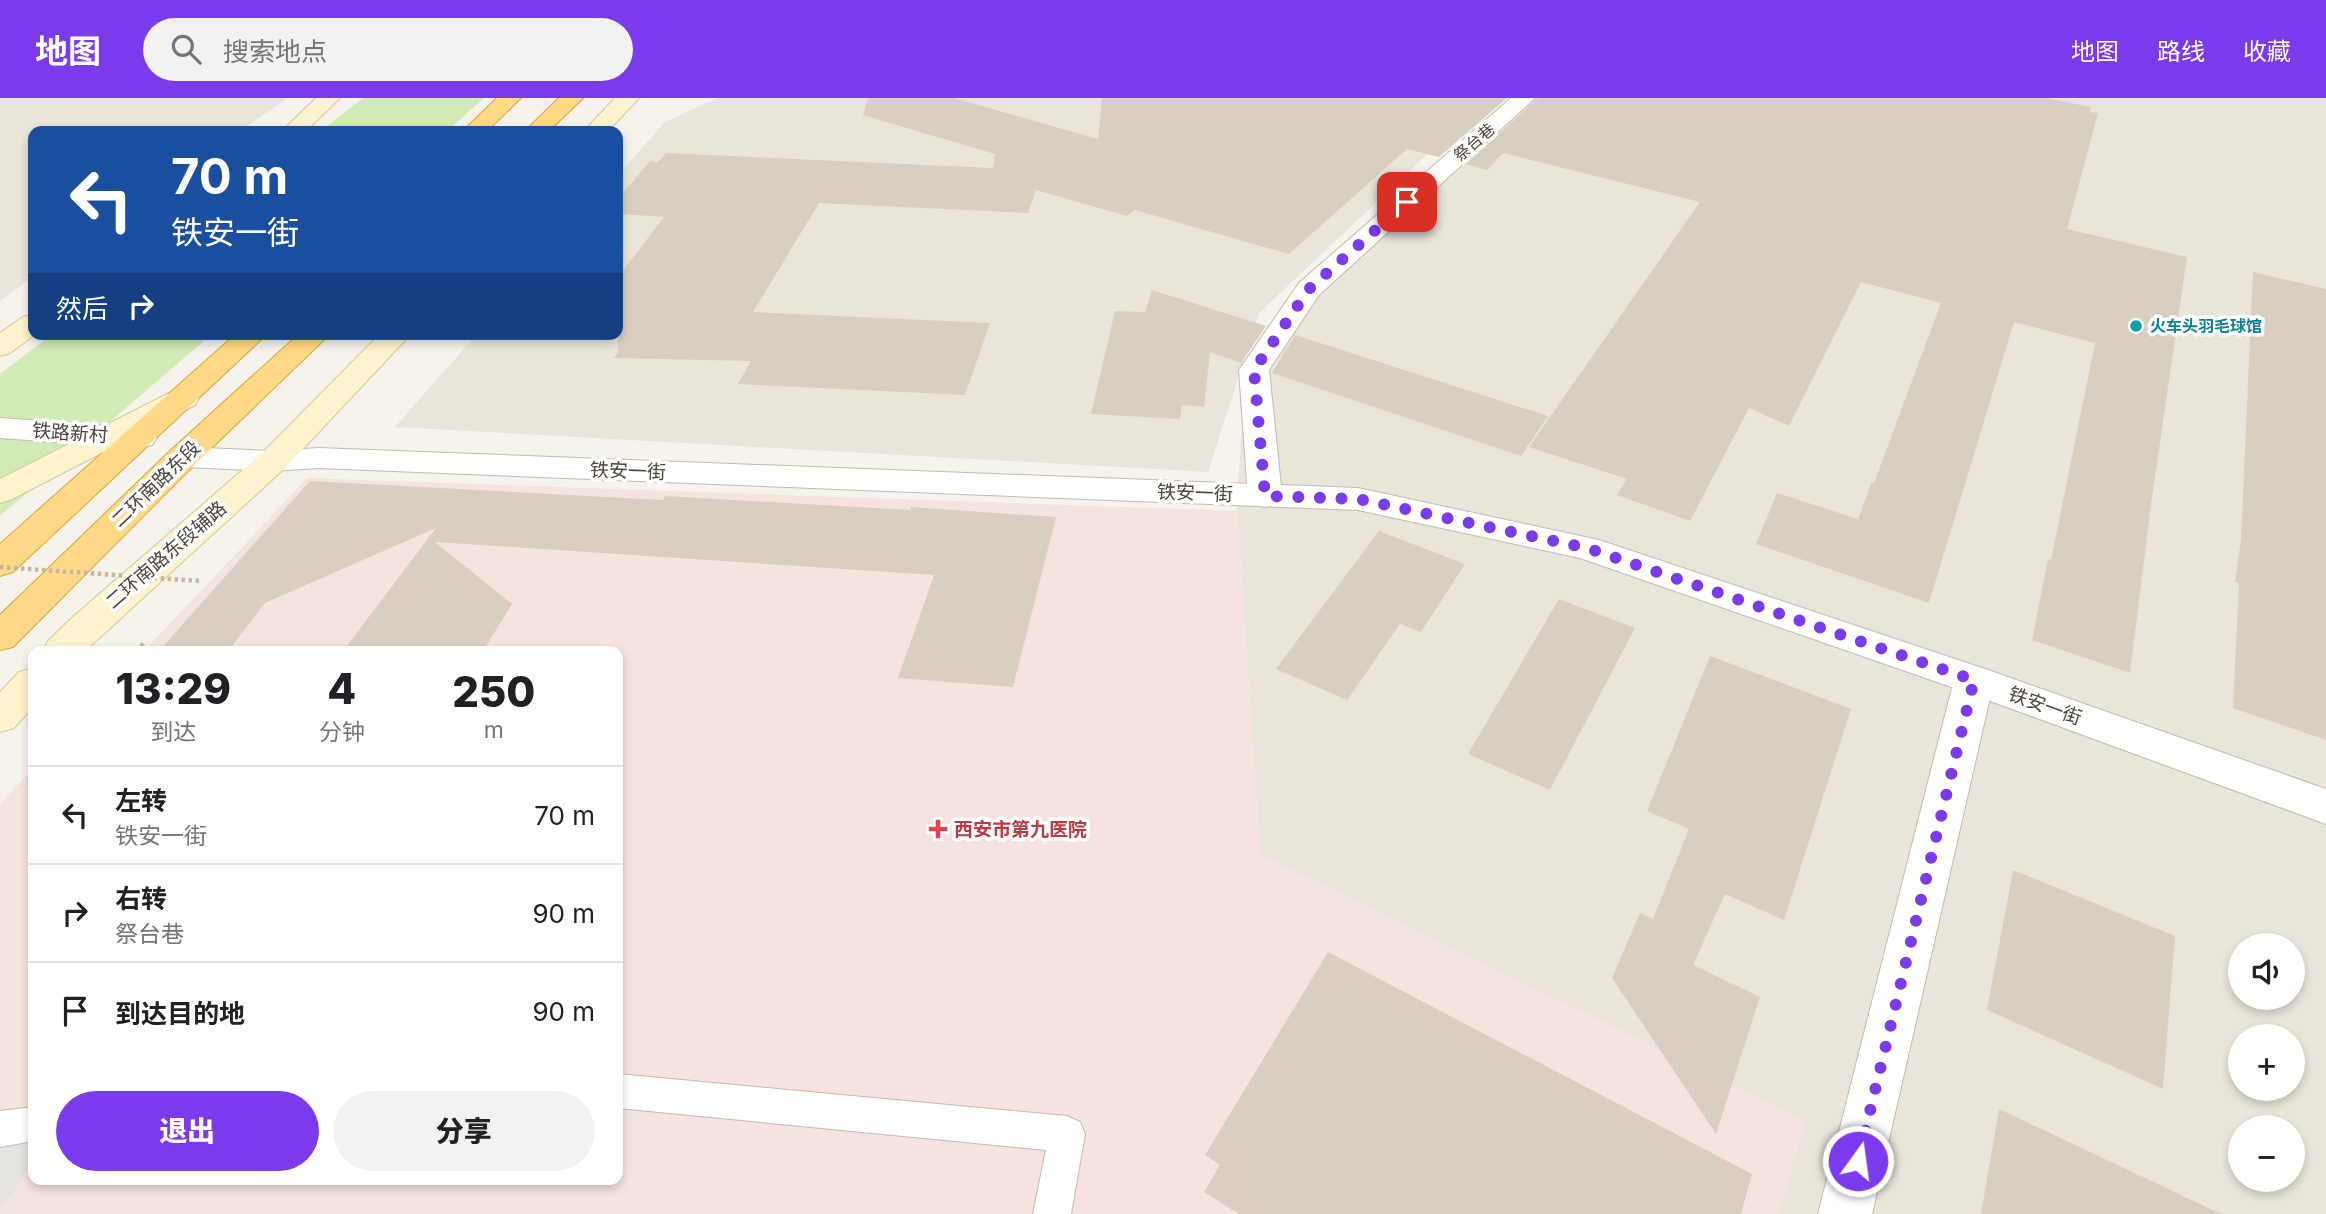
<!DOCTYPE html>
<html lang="zh">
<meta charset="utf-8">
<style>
body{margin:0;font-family:Inter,"Noto Sans SC",sans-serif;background:#f2f2f2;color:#202124;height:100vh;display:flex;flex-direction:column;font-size:26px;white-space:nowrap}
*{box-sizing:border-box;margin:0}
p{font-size:23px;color:#757577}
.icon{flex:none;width:38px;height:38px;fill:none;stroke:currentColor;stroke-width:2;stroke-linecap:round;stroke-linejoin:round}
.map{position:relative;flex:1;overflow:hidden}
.panel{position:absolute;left:28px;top:548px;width:595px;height:539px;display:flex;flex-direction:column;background:#fff;border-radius:14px;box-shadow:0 4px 10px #0003}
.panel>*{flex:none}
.guide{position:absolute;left:28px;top:28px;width:595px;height:214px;border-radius:14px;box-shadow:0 4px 10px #0003;background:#1a4fa0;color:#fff;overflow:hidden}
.fabs{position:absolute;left:2228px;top:835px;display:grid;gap:14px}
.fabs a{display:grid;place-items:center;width:77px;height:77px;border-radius:50%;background:#fff;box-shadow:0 4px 10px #0003;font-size:35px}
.pin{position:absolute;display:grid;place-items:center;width:60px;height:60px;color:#fff;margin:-30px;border-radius:14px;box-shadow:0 4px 10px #0006}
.me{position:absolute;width:77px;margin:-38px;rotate:14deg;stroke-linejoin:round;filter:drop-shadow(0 0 5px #0008)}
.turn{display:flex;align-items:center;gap:24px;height:147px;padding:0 28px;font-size:32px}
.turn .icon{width:91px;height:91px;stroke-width:2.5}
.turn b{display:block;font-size:49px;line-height:60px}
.then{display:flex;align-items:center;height:66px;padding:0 28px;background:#0003;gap:14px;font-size:26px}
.eta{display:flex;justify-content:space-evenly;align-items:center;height:119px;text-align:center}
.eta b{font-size:42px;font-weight:800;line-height:49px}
.primary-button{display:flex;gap:14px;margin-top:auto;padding:14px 28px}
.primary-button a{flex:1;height:80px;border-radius:42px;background:#7c3aed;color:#fff;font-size:28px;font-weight:800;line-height:80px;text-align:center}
.primary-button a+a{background:#f2f2f2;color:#202124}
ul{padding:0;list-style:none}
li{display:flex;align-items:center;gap:21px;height:98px;padding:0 28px;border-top:2px solid #e0e0e0}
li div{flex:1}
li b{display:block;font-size:26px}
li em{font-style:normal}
header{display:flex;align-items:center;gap:42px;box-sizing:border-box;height:98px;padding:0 35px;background:#7c3aed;color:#fff}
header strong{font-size:33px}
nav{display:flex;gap:38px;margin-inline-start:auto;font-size:24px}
.search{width:490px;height:63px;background:#f2f2f2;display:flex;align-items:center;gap:18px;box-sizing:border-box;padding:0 24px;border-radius:38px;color:#757577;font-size:26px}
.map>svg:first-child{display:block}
.residential{fill:#eae5da;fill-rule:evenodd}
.medical{fill:#f6e3e0}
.green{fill:#d2eab5}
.parking{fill:#e5e3e0}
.building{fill:#d8cfc1}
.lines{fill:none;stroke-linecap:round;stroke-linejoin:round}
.service-casing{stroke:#c2bbae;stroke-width:2}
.minor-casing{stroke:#c2bbae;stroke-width:2}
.tertiary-casing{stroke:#c2bbae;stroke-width:2}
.secondary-casing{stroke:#d6c79b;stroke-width:2}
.trunk-casing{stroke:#e0a43c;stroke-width:2}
.path{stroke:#c4b79f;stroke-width:4.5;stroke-dasharray:3.5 3.5;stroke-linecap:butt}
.service{fill:#fff;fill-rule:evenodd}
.minor{fill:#fff;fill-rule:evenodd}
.tertiary{fill:#fff;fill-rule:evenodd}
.secondary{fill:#fff3cd;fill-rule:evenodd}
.trunk{fill:#ffd985;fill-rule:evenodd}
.path-bridge{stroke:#c4b79f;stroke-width:4.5;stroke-dasharray:3.5 3.5;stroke-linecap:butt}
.route{stroke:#7c3aed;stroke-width:12;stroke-dasharray:0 21.6}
.culture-dot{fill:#0f9aa8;stroke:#fff;stroke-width:2.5}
.health-dot{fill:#e0444e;stroke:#fff;stroke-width:2.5}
.labels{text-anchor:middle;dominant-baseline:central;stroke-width:7;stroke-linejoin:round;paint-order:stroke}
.far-street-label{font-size:16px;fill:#4b4439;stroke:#fff}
.far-culture-label{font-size:16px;font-weight:bold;fill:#0d838f;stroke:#fff;text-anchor:start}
.street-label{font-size:19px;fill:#4b4439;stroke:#fff}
.health-label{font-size:19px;font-weight:bold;fill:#be3a42;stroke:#fff;text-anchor:start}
</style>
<header>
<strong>地图</strong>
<div class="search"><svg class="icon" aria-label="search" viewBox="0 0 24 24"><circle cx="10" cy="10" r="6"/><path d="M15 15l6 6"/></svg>搜索地点</div>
<nav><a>地图</a><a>路线</a><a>收藏</a></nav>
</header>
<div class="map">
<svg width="2326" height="1116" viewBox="0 0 2326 1116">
<rect width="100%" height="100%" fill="#f6f3ec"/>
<!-- residential -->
<g class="residential">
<path d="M0,0H288L240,33H33V179L0,203Z"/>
<path d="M717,0H1487L1259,215L1208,374L395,329L477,236H618V77L665,24Z"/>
<path d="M1515,0H2326V1116H1778L1805,1023L1260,757L1237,413L1245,267ZM2240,847H2292V900H2240ZM2240,938H2292V990H2240ZM2240,1029H2292V1082H2240Z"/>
</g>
<!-- medical -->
<path class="medical" d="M307,380L1237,413L1260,757L1805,1023L1778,1116H0V706L33,670V1082H618V553H144Z"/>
<!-- green -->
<g class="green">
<path d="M363,0H484L447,33H321Z"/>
<path d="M53,236H212L0,418V276Z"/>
</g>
<!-- parking -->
<path class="parking" d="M33,1022V1066L0,1112V1024Z"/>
<!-- building -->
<g class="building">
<path d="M868,0H954L1098,41L1102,0H1507L1439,59L1407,51L1289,156L1135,112L1127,118L1036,92L1028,115L819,105L753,214L990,225L965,297L738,286L751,263L614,260L618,254V179L664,119L618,116V101L650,63L658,64L666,55L993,70L995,56L863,17Z"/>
<path d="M1538,0H2046L2091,9L2090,14L2098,15L2067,131L2187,159L2152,399L2130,575L2032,542L2048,461L2051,462L2095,245L2014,224L1929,505L1756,446L1777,395L1858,421L1872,384L1874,385L1941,205L1861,184L1789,328L1749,310L1690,423L1617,397L1627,381L1529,349L1700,104L1503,55L1487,72L1466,66Z"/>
<path d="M2253,174L2326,191V642L2233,610L2239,485L2235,484L2241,441Z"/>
<path d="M1152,192L1266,228L1241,265L1210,254L1204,309L1182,307L1180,321L1091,316L1115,213L1145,214Z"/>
<path d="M1295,237L1548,318L1521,358L1272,275Z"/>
<path d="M310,383L663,402L665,398L910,412L911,409L1056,419L1013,589L898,580L934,477L435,444L512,506L483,553H343L436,430L265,505L228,553H159Z"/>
<path d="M1379,433L1465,466L1421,534L1400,526L1347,602L1276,571Z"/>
<path d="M1559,501L1635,530L1550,692L1468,656Z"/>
<path d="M1710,558L1851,611L1784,822L1725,796L1693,867L1760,899L1716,1036L1612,880L1640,815L1653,821L1689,731L1647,713Z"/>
<path d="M2013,772L2175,838L2163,991L1987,912Z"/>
<path d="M1328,854L1752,1076L1741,1116H1239L1204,1094L1220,1067L1205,1057Z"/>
<path d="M1999,1011L2221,1116H1981Z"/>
</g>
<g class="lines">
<!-- service casing -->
<g class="service-casing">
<g id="service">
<path d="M618,976L1067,1018L1080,1024L1085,1036L1071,1116H1033L1046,1052L618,1010Z"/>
<path d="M33,1009V1043L0,1049V1013Z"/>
</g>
</g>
<!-- minor casing -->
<g class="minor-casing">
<g id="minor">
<path d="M1511,0H1535L1319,197L1269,272L1282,398L1277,406L1265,409L1253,406L1248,398L1239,272L1299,185Z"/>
<path d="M0,320L141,330L152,333L157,340L152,347L141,350L0,340Z"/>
<path d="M1974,568L1988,572L1994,582L1872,1116H1818L1954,582L1960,572Z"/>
</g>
</g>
<!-- tertiary casing -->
<g class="tertiary-casing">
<path id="tertiary" d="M183,349L273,353L319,350L1358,390L1599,442L1988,572L2326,691V726L1960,592L1580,460L1358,412L319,370L273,373L183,369L171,366L167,359L171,352Z"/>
</g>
<!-- secondary casing -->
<g class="secondary-casing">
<g id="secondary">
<path d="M316,0H340L306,33H282Z"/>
<path d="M615,0H639L608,33H584Z"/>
<path d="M33,216V236H36L10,255L0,258V235L23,219Z"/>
<path d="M380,236H411L285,370L85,553H43L48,543L75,517L261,356Z"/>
<path d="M184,291L195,293L199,300L195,307L12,401L0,405V381L173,293Z"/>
<path d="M33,570V609L14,630L0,634V594L19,574Z"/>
</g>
</g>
<!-- trunk casing -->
<g class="trunk-casing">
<g id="trunk">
<path d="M497,0H521L487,33H463Z"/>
<path d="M559,0H583L549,33H525Z"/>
<path d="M236,236H267L13,474L0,478V446Z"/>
<path d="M299,236H330L195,366L13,549L0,552V517L171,352Z"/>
</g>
</g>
<!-- path -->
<path class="path" d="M136,553L145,544"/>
<!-- service -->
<use href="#service" class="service"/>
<!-- minor -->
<use href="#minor" class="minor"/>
<!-- tertiary -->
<use href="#tertiary" class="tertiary"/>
<!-- secondary -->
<use href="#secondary" class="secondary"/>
<!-- trunk -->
<use href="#trunk" class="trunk"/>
<!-- path-bridge -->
<path class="path-bridge" d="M0,469L201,483"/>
</g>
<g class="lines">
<!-- route -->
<path class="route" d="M1407,104L1309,191L1254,272L1265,398L1358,401L1587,450L1974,582L1858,1063"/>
</g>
<!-- markers -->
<circle class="culture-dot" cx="2136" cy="228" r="7"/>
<path class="health-dot" d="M934.5 720.5h7v7h7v7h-7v7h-7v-7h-7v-7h7z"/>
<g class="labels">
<!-- far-street labels -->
<g class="far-street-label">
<text transform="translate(1474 44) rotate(-41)">祭台巷</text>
</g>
<!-- far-culture labels -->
<g class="far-culture-label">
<text x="2150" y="228">火车头羽毛球馆</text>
</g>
<!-- street labels -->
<g class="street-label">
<text transform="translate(70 335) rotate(4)">铁路新村</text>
<text transform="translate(628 373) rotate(2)">铁安一街</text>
<text transform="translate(156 386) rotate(-44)">二环南路东段</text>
<text transform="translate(1195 395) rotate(2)">铁安一街</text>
<text transform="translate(166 457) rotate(-41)">二环南路东段辅路</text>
<text transform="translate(2045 608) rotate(20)">铁安一街</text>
</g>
<!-- health labels -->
<g class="health-label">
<text x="954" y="731">西安市第九医院</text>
</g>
</g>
</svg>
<div class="fabs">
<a><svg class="icon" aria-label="sound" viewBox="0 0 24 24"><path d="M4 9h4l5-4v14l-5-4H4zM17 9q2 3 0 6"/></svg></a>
<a>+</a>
<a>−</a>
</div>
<div class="pin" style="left:1407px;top:104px;background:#d93025"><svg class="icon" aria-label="arrive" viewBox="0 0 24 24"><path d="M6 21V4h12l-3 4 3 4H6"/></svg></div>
<svg class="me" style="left:1858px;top:1063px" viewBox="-20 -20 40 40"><circle r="17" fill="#7c3aed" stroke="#fff" stroke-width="3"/><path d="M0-11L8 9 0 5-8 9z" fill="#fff"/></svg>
<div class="guide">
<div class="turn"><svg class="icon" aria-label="left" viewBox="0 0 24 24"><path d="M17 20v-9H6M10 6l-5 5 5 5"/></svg><div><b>70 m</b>铁安一街</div></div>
<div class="then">然后<svg class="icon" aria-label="right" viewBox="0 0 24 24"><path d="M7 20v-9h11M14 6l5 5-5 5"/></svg></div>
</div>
<section class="panel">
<div class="eta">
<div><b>13:29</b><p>到达</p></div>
<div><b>4</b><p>分钟</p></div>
<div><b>250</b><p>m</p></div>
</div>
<ul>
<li><svg class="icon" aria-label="left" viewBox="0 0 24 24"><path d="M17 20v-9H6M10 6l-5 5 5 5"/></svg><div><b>左转</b><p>铁安一街</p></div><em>70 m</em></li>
<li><svg class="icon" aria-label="right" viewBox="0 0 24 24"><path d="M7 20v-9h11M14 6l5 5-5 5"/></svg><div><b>右转</b><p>祭台巷</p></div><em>90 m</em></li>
<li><svg class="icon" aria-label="arrive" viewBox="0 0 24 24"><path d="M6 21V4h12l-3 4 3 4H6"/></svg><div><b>到达目的地</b></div><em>90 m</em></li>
</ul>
<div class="primary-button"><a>退出</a><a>分享</a></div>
</section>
</div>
